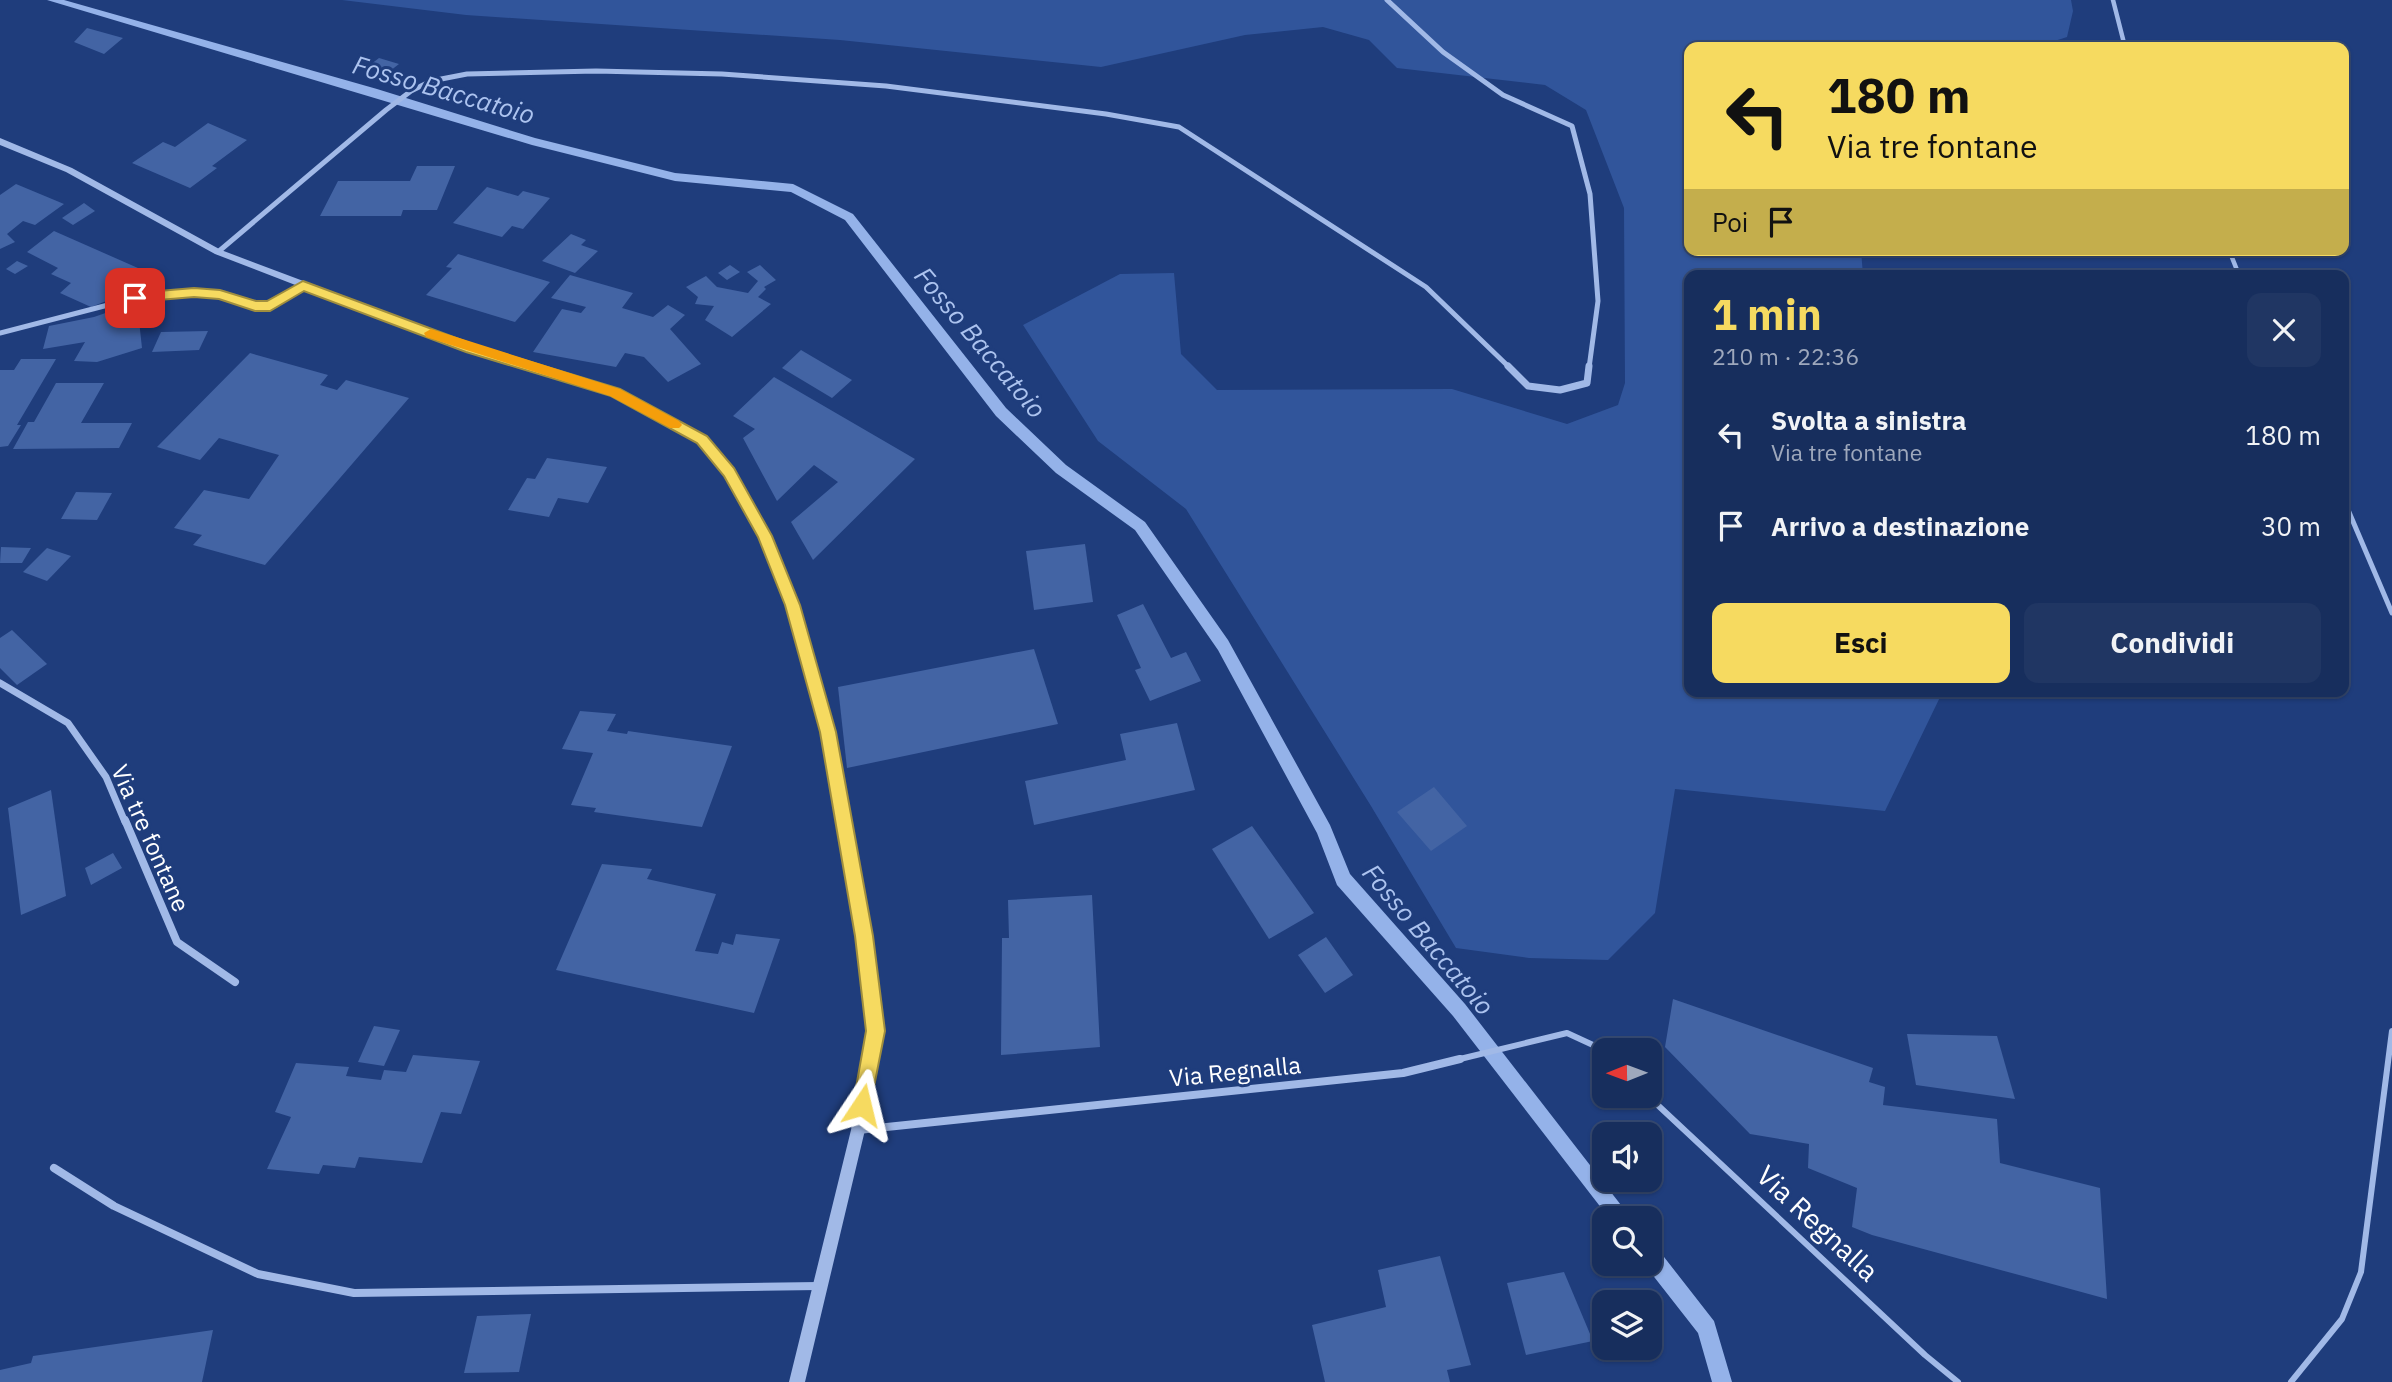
<!DOCTYPE html>
<html lang="it">
<meta charset="utf-8">
<style>
body{margin:0;font-family:"IBM Plex Sans",sans-serif;background:#203663;color:#f1f3f6;height:100vh;display:flex;flex-direction:column;font-size:26px;white-space:nowrap}
*{box-sizing:border-box;margin:0}
p{font-size:23px;color:#9ea8bc}
.icon{flex:none;width:38px;height:38px;fill:none;stroke:currentColor;stroke-width:2;stroke-linecap:round;stroke-linejoin:round}
.map{position:relative;flex:1;overflow:hidden}
.details{position:absolute;left:1684px;top:270px;width:665px;height:427px;display:flex;flex-direction:column;background:#172e5d;border-radius:14px;box-shadow:0 2px 5px #0004,0 0 0 2px #364a72}
.details>*{flex:none}
.banner{position:absolute;left:1684px;top:42px;width:665px;height:214px;border-radius:14px;box-shadow:0 2px 5px #0004,0 0 0 2px #364a72;background:#f6da60;color:#111;overflow:hidden}
.needle{width:46px;rotate:269deg}
.tools{position:absolute;left:1592px;top:1038px;display:grid;gap:14px}
.tools a{display:grid;place-items:center;width:70px;height:70px;border-radius:14px;background:#172e5d;box-shadow:0 2px 5px #0004,0 0 0 2px #364a72;font-size:35px}
.pin{position:absolute;display:grid;place-items:center;width:60px;height:60px;color:#fff;margin:-30px;border-radius:14px;box-shadow:0 4px 10px #0006}
.me{position:absolute;width:77px;margin:-38px;rotate:10deg;stroke-linejoin:round;filter:drop-shadow(0 0 5px #0008)}
.turn{display:flex;align-items:center;gap:24px;height:147px;padding:0 28px;font-size:32px}
.turn .icon{width:91px;height:91px;stroke-width:2.5}
.turn b{display:block;font-size:49px;line-height:60px}
.then{display:flex;align-items:center;height:66px;padding:0 28px;background:#0003;gap:14px;font-size:26px}
.round{display:grid;place-items:center;flex:none;width:74px;height:74px;border-radius:14px;background:#203663}
.headline{display:flex;align-items:center;justify-content:space-between;height:119px;padding:0 28px}
h1{font-size:42px;font-weight:800;line-height:52px;color:#f6da60}
.primary-button{display:flex;gap:14px;margin-top:auto;padding:14px 28px}
.primary-button a{flex:1;height:80px;border-radius:14px;background:#f6da60;color:#111;font-size:28px;font-weight:800;line-height:80px;text-align:center}
.primary-button a+a{background:#203663;color:#f1f3f6}
ul{padding:0;list-style:none}
li{display:flex;align-items:center;gap:21px;height:91px;padding:0 28px}
li div{flex:1}
li b{display:block;font-size:26px}
li em{font-style:normal}
.map>svg:first-child{display:block}
.green{fill:#31559b}
.lines{fill:none;stroke-linecap:round;stroke-linejoin:round}
.stream{fill:#94b2e9;fill-rule:evenodd}
.building{fill:#4364a4}
.service-far2{stroke:#a1b9e7;stroke-width:4.5}
.service-far1{stroke:#a1b9e7;stroke-width:5}
.service{stroke:#a1b9e7;stroke-width:6}
.minor-far2{stroke:#a1b9e7;stroke-width:5}
.minor-far1{stroke:#a1b9e7;stroke-width:7}
.minor{stroke:#a1b9e7;stroke-width:8}
.tertiary{fill:#a1b9e7;fill-rule:evenodd}
.route{fill:#f6da60;stroke:#a08e3e;stroke-width:2}
.slow{fill:#f59e0b}
.labels{text-anchor:middle;dominant-baseline:central;stroke-width:6;stroke-linejoin:round;paint-order:stroke}
.street-label{font-size:24px;fill:#fff;stroke:#1f3d7c}
.water-label{font-size:26px;font-style:italic;fill:#acc3ef;stroke:#1f3d7c}
.near-street-label{font-size:28px;fill:#fff;stroke:#1f3d7c}
</style>
<div class="map">
<svg width="2392" height="1382" viewBox="0 0 2392 1382">
<rect width="100%" height="100%" fill="#1f3d7c"/>
<!-- green -->
<path class="green" d="M342,0H2071L2073,11L2067,37L2036,47H1689V250H1861L1863,275H1689V691H1943L1885,811L1675,789L1655,913L1608,960L1529,958L1456,948L1371,806L1186,509L1098,441L1023,325L1120,274L1174,273L1181,354L1217,390L1452,389L1567,424L1618,405L1625,383L1624,208L1586,110L1545,85L1397,68L1369,40L1323,27L1245,35L1101,67L840,40L466,15Z"/>
<g class="lines">
<!-- stream -->
<g class="stream">
<path d="M47,0H64L377,89L535,138L675,173L793,184L853,214L1006,408L1066,465L1145,522L1228,640L1330,825L1350,874L1465,1004L1631,1218H1609L1453,1016L1337,885L1317,833L1218,650L1135,530L1056,473L996,416L845,220L791,192L675,181L532,145Z"/>
<path d="M1650,1245L1657,1248L1714,1321L1732,1382H1712L1698,1333L1644,1264H1650Z"/>
</g>
</g>
<!-- building -->
<g class="building">
<path d="M87,28L123,38L104,54L74,42Z"/>
<path d="M379,58L399,64L390,71L370,65Z"/>
<path d="M208,123L247,140L212,166L217,168L190,188L132,163L163,142L175,147Z"/>
<path d="M417,166H455L437,210H403L401,216H320L338,181H410Z"/>
<path d="M16,184L64,204L35,225L23,221L7,234L15,242L0,249V195Z"/>
<path d="M487,187L518,196L523,191L550,198L523,229L512,226L502,237L453,223Z"/>
<path d="M84,203L95,211L73,225L62,218Z"/>
<path d="M54,231L147,272L114,298L91,307L60,293L71,283L51,274L58,268L27,252Z"/>
<path d="M571,234L586,240L581,245L598,251L575,273L542,261Z"/>
<path d="M458,254L550,282L515,322L426,295L452,268L446,267Z"/>
<path d="M17,261L28,266L15,274L6,269Z"/>
<path d="M730,265L740,272L727,280L718,273Z"/>
<path d="M760,265L776,280L764,287L766,289L758,297L771,304L732,337L705,320L714,306L695,304L698,297L686,287L706,276L717,287L748,293L758,281L747,272Z"/>
<path d="M570,275L633,293L622,308L653,317L668,305L685,315L670,329L701,364L668,382L644,357L625,353L616,367L533,352L562,309L581,313L586,307L551,298Z"/>
<path d="M137,302L142,348L97,362L74,361L85,342L43,349L49,326L94,317Z"/>
<path d="M208,331L199,350L152,352L161,332Z"/>
<path d="M801,350L852,380L832,398L782,368Z"/>
<path d="M250,353L328,375L320,385L337,390L346,380L409,398L265,565L193,545L202,535L174,528L204,490L249,499L279,455L219,438L200,460L157,447Z"/>
<path d="M21,359H56L17,425H21L8,446L0,447V370H14Z"/>
<path d="M774,377L915,459L813,560L791,522L838,482L814,465L777,501L743,438L755,429L733,416Z"/>
<path d="M56,383H104L81,423H132L119,448L13,449L28,422H34Z"/>
<path d="M547,458L607,467L588,503L558,498L549,517L508,510L527,478L535,479Z"/>
<path d="M76,492L112,493L97,520L61,519Z"/>
<path d="M1085,544L1093,602L1034,610L1026,551Z"/>
<path d="M1,547L31,548L22,563H0Z"/>
<path d="M47,548L71,556L47,581L23,572Z"/>
<path d="M1143,604L1171,658L1186,652L1201,681L1150,701L1135,670L1141,668L1117,615Z"/>
<path d="M12,630L47,664L17,685L0,668V638Z"/>
<path d="M1034,649L1058,724L847,768L838,687Z"/>
<path d="M580,711L616,714L607,731L627,734L628,731L732,746L702,827L594,812L596,808L571,805L593,753L562,749Z"/>
<path d="M1177,723L1195,790L1034,825L1025,781L1126,760L1120,734Z"/>
<path d="M1434,787L1467,826L1431,851L1397,812Z"/>
<path d="M51,790L66,896L21,915L8,808Z"/>
<path d="M1252,826L1314,913L1269,939L1212,849Z"/>
<path d="M113,853L122,868L91,885L85,868Z"/>
<path d="M602,864L652,869L647,879L716,894L695,951L718,954L722,942L733,945L736,934L780,939L754,1013L556,970Z"/>
<path d="M1092,895L1100,1047L1001,1055L1002,938H1009L1008,900Z"/>
<path d="M1326,937L1353,975L1325,993L1298,955Z"/>
<path d="M1673,999L1873,1068L1869,1082L1885,1087L1883,1105L1997,1119L2000,1163L2100,1188L2107,1299L1872,1235L1852,1227L1857,1188L1808,1168L1809,1144L1750,1134L1665,1047Z"/>
<path d="M374,1026L400,1030L384,1066L358,1062Z"/>
<path d="M1907,1034L1997,1036L2015,1099L1916,1085Z"/>
<path d="M413,1055L480,1061L461,1114L441,1112L422,1163L359,1157L355,1168L323,1165L319,1174L267,1169L291,1117L275,1112L296,1063L349,1067L346,1076L381,1080L384,1070L406,1072Z"/>
<path d="M1440,1256L1471,1365L1447,1370L1450,1382H1325L1312,1325L1386,1307L1378,1270Z"/>
<path d="M1564,1272L1593,1341L1526,1355L1507,1283Z"/>
<path d="M531,1314L519,1372L464,1373L477,1316Z"/>
<path d="M213,1330L202,1382H0V1370L31,1363L33,1356Z"/>
</g>
<g class="lines">
<!-- service-far2 -->
<g class="service-far2">
<path d="M2113,0L2125,47"/>
<path d="M2229,250L2239,275"/>
</g>
<!-- service-far1 -->
<path class="service-far1" d="M2343,498L2392,613"/>
<!-- service -->
<g class="service">
<path d="M1460,1059L1567,1033L1593,1045L1605,1056"/>
<path d="M1648,1096L1925,1355L1958,1382"/>
<path d="M2291,1382L2342,1319L2361,1272L2392,1031"/>
</g>
<!-- minor-far2 -->
<g class="minor-far2">
<path d="M1387,0L1443,52L1503,95L1572,126L1590,194L1598,301L1589,368"/>
<path d="M218,252L386,110L411,91L431,81L467,74L596,71L722,74L886,86L1106,114L1179,127L1426,287L1510,368"/>
<path d="M0,333L135,298L194,293L220,295L255,306H270L303,285"/>
</g>
<!-- minor-far1 -->
<g class="minor-far1">
<path d="M1508,366L1528,386L1560,390L1587,383L1589,366"/>
<path d="M0,683L68,723L106,777L125,822"/>
</g>
<!-- minor -->
<g class="minor">
<path d="M125,820L177,942L235,982"/>
<path d="M858,1130L1403,1073L1460,1059"/>
<path d="M54,1168L114,1206L258,1274L354,1293L819,1286"/>
</g>
<!-- tertiary -->
<path class="tertiary" d="M0,138L72,168L221,250L474,345L619,390L706,436L733,469L771,536L799,605L834,732L871,936L883,1031L865,1130L805,1382H789L851,1130L869,1031L857,936L822,732L787,605L760,537L725,475L698,442L611,396L466,351L215,254L66,172L0,145Z"/>
</g>
<!-- route -->
<path class="route" d="M303,281L475,345L620,389L707,436L734,468L772,536L800,605L836,732L873,936L885,1031L869,1112L862,1114L856,1112L853,1105L866,1031L855,936L820,732L785,605L758,537L724,476L697,443L611,396L466,352L304,291L270,311H255L219,299L194,297L135,302L129,298L135,293L194,288L220,290L256,301H267Z"/>
<!-- slow -->
<path class="slow" d="M431,329L620,389L679,421L682,425L679,428H670L610,396L426,337L424,333Z"/>
<g class="labels">
<!-- street labels -->
<g class="street-label">
<text transform="translate(151 838) rotate(66)">Via tre fontane</text>
<text transform="translate(1235 1071) rotate(-6)">Via Regnalla</text>
</g>
<!-- water labels -->
<g class="water-label">
<text transform="translate(444 89) rotate(16)">Fosso Baccatoio</text>
<text transform="translate(981 342) rotate(50)">Fosso Baccatoio</text>
<text transform="translate(1429 939) rotate(50)">Fosso Baccatoio</text>
</g>
<!-- near-street labels -->
<g class="near-street-label">
<text transform="translate(1818 1223) rotate(43)">Via Regnalla</text>
</g>
</g>
</svg>
<div class="tools">
<a><svg class="needle" viewBox="-14 -14 28 28"><path d="M0-13l5 13h-10z" fill="#e53935"/><path d="M0 13l5-13h-10z" fill="#9ea8bc"/></svg></a>
<a><svg class="icon" aria-label="sound" viewBox="0 0 24 24"><path d="M4 9h4l5-4v14l-5-4H4zM17 9q2 3 0 6"/></svg></a>
<a><svg class="icon" aria-label="search" viewBox="0 0 24 24"><circle cx="10" cy="10" r="6"/><path d="M15 15l6 6"/></svg></a>
<a><svg class="icon" aria-label="layers" viewBox="0 0 24 24"><path d="M12 4l9 5-9 5-9-5zM3 14l9 5 9-5"/></svg></a>
</div>
<div class="pin" style="left:135px;top:298px;background:#d93025"><svg class="icon" aria-label="arrive" viewBox="0 0 24 24"><path d="M6 21V4h12l-3 4 3 4H6"/></svg></div>
<svg class="me" style="left:862px;top:1105px" viewBox="-20 -20 40 40"><path d="M0-17L14 15 0 8-14 15z" fill="#f6da60" stroke="#fff" stroke-width="4"/></svg>
<div class="banner">
<div class="turn"><svg class="icon" aria-label="left" viewBox="0 0 24 24"><path d="M17 20v-9H6M10 6l-5 5 5 5"/></svg><div><b>180 m</b>Via tre fontane</div></div>
<div class="then">Poi<svg class="icon" aria-label="arrive" viewBox="0 0 24 24"><path d="M6 21V4h12l-3 4 3 4H6"/></svg></div>
</div>
<section class="details">
<div class="headline"><div><h1>1 min</h1><p>210 m · 22:36</p></div><a class="round"><svg class="icon" aria-label="close" viewBox="0 0 24 24"><path d="M6 6l12 12M18 6L6 18"/></svg></a></div>
<ul>
<li><svg class="icon" aria-label="left" viewBox="0 0 24 24"><path d="M17 20v-9H6M10 6l-5 5 5 5"/></svg><div><b>Svolta a sinistra</b><p>Via tre fontane</p></div><em>180 m</em></li>
<li><svg class="icon" aria-label="arrive" viewBox="0 0 24 24"><path d="M6 21V4h12l-3 4 3 4H6"/></svg><div><b>Arrivo a destinazione</b></div><em>30 m</em></li>
</ul>
<div class="primary-button"><a>Esci</a><a>Condividi</a></div>
</section>
</div>
